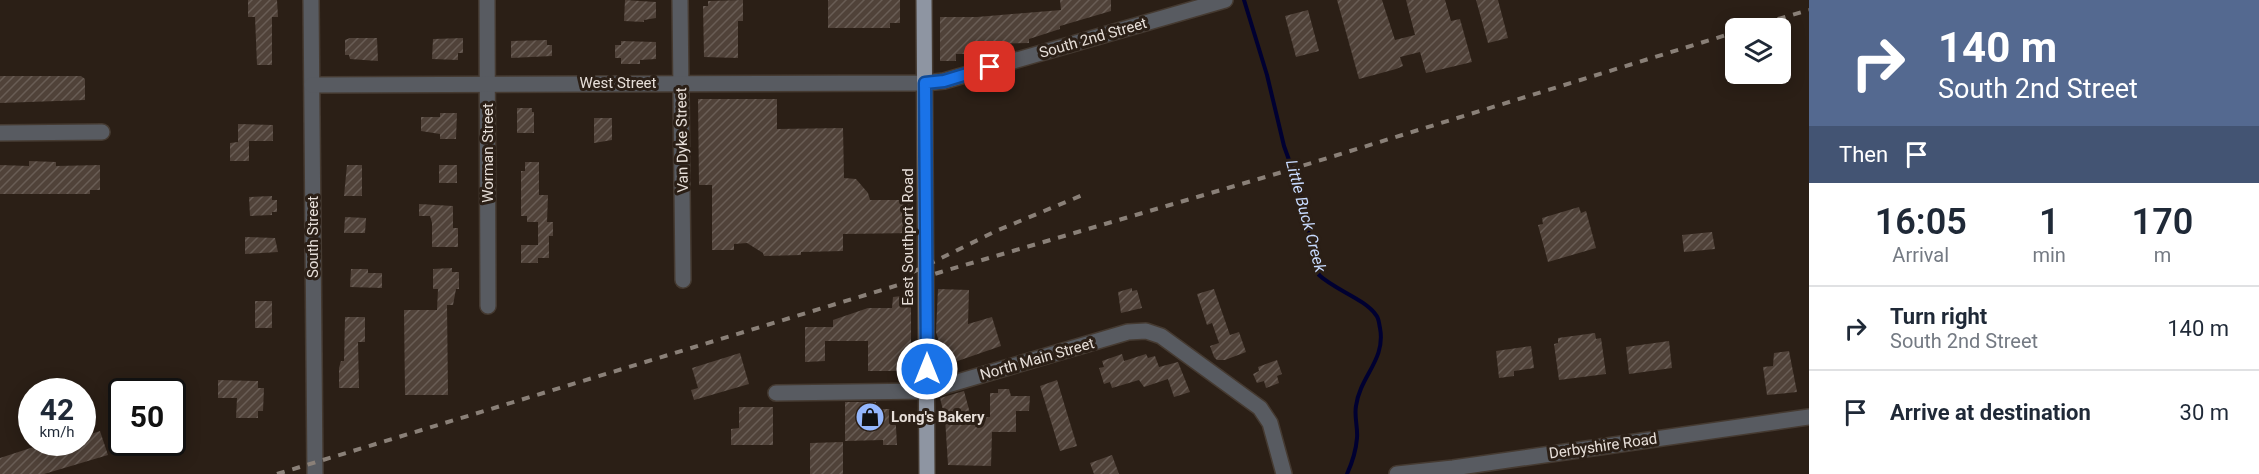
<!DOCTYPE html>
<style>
body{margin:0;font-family:Roboto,sans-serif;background:#f6f6f7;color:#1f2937;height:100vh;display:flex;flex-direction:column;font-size:22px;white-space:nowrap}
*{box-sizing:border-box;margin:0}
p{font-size:20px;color:#747a83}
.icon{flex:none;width:33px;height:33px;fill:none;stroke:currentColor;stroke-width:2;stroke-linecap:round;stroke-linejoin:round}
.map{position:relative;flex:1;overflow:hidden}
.panel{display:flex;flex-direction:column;background:#fff;width:450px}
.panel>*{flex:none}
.banner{background:#546990;color:#fff;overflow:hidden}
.buttons{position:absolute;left:1725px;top:18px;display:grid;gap:12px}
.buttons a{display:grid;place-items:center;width:66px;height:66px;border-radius:9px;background:#fff;box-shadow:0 3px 15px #0003;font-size:30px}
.speed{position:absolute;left:18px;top:378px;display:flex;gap:12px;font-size:30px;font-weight:700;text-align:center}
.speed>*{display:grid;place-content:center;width:78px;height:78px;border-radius:50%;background:#fff;box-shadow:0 3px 15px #0003;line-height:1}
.speed small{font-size:15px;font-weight:400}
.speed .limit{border:3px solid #111;border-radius:9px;background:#fff;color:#111}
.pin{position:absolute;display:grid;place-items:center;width:51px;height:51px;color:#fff;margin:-26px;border-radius:12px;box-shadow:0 3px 9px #0006}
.me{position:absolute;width:66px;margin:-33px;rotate:0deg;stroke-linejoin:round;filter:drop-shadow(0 0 4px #0008)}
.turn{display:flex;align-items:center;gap:21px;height:126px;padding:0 30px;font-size:27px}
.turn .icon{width:78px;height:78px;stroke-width:2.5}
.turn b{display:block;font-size:42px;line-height:51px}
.then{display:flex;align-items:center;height:57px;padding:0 30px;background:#0003;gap:12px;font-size:22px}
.eta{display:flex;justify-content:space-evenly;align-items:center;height:102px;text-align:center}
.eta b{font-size:36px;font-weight:600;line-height:42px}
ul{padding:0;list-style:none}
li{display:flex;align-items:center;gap:18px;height:84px;padding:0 30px;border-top:2px solid #e0e1e3}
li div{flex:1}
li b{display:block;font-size:22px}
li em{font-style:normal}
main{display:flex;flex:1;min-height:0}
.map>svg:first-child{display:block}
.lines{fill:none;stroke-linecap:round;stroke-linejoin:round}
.stream{stroke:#000031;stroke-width:4}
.building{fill:url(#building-hatch)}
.minor-casing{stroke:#453a31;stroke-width:18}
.major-casing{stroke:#453a31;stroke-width:18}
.minor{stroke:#585b61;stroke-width:15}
.major{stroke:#8e95a2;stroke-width:15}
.rail{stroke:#8a8078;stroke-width:4;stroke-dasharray:8 8;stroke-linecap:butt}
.route-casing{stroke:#114b97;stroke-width:15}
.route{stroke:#1a73e8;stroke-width:10}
.labels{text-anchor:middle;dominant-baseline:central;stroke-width:6;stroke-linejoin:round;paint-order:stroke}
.street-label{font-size:15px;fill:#e7dfd9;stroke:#2b1f16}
.poi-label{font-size:15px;font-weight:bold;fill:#e7dfd9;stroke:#2b1f16;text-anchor:start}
.water-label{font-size:16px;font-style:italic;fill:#c8dbff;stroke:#2b1f16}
</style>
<main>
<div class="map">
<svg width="1809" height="474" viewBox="0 0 1809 474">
<defs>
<pattern id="building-hatch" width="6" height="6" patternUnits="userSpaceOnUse" patternTransform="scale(1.5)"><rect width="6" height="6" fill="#504239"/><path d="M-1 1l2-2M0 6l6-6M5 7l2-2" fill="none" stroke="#695d55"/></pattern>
</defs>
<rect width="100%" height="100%" fill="#2b1f16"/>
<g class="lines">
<!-- stream -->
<path class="stream" d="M1244,0L1267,75L1284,146L1298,185L1319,275C1335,290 1365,299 1376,315C1379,318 1379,324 1380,328C1386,360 1360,376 1356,406C1354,416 1358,428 1357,438C1356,451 1352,463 1347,474"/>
</g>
<!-- building -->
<g class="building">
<path d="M248,0H277L278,17H272V65H257L255,17H248Z"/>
<path d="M625,0L656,2V18L644,20V22L624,21Z"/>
<path d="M743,0V21H738V58L704,57L703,6H708V1Z"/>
<path d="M828,0H900V23H890V28H828Z"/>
<path d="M1060,0H1111V11L1060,26V29L1029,39V43L986,44V54H956V61H940V17H977L1061,10Z"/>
<path d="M1337,0H1382L1395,40L1415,35L1406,0H1445L1451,21L1460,19L1472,62L1426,73L1420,52L1400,57L1403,66L1396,69L1359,79Z"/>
<path d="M1476,0H1498L1508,38L1488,43Z"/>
<path d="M1308,10L1319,51L1296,57L1285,16Z"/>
<path d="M350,38H377L378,61L350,59L349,55H345V40Z"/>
<path d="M463,38V53H458V60L432,59L433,39Z"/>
<path d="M547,40V45H552V56L511,58V41Z"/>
<path d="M621,41L656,42V59L640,60V64H621V58H615V45H621Z"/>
<path d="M0,76H81L85,79V100L0,103Z"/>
<path d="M698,99H777V129L843,128L844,178L856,179L868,193L870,200H913V233L843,234V251L801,252V255L764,256L763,253L747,243L734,244V250H712V185H699Z"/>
<path d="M517,108H532V112H534V133H517Z"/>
<path d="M440,113H457L456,139H440V134L421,131V117H440Z"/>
<path d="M594,118H612V140L594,143Z"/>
<path d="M238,124L273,125V141H249V161H230V143L238,142Z"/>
<path d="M29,161L56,162V166L100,165V190H90V194H0V165L29,166Z"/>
<path d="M525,162H539V195H548L547,222H553V236H549V258H538V263H521V245H538V222H527V216H521V171H525Z"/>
<path d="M347,165H362V196H344Z"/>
<rect x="439" y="165" width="18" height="18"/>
<path d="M272,196V200H277V212H272V215L250,216L249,197Z"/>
<path d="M419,204L453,206V228H458V247H432V223L430,216H419Z"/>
<path d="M1579,207L1581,213L1586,211L1596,248L1548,262L1538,225L1543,224L1542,218Z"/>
<path d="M345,217L366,218L365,233H344Z"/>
<path d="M1712,232L1715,249L1684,252L1682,235Z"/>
<path d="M245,237L275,238L278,252L245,254Z"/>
<path d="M452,268V272H459V289H456L453,305H447L448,395H405L404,310H437L438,289H433V269Z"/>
<path d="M351,269H368V273H382V288L350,287Z"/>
<path d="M1132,288V291L1137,290L1142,308L1121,313L1118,292Z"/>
<path d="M938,289L969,290L968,324L992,317L1001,346L946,365L936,332Z"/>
<path d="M1214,289L1230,335L1239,332L1246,352L1225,360H1217L1214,357L1210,346L1219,343L1212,323L1207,325L1197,294Z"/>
<path d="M911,295V371H868V341H825V361L805,362V327H833V320L868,308H892L893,297Z"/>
<rect x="255" y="301" width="17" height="27"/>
<path d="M345,317H365V342H358L359,388H339V368L341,361H344Z"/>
<path d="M1595,333L1596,339L1601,338L1606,374L1559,380L1554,344L1558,343V338Z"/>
<path d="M1669,341L1672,368L1629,374L1626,347Z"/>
<path d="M1531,346L1534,368L1514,371V376L1499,378L1496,351Z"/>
<path d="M1789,351L1797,392L1767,395L1763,367L1773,366L1774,353Z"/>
<path d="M740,353L749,384L694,400L691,390L698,388L692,368Z"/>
<path d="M1122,354L1124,361L1146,354L1148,358L1155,356L1159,367L1178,362L1190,392L1174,397L1168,379L1144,387L1139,380L1112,388L1110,382L1104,384L1099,368L1104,367L1102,361Z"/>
<path d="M1277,360L1282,374L1277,376L1279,383L1266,388L1264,381L1257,383L1253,374L1259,371L1258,367Z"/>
<path d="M218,380L258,381V388H264L263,411H258V418H236L237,398H218Z"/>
<path d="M1057,380L1077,446L1060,451L1040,386Z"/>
<path d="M998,389H1009L1011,396H1030L1029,411H1016V432H992L991,466L948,465L945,418L940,398L964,391L971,417H990V393H998Z"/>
<path d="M845,402H876V409H895L897,445H883V440L845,441Z"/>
<path d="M739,407H773V445H731V429L739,428Z"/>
<path d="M85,414L91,434L100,431L108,455L44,474H0V458L49,442H82V415Z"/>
<path d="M843,442V474H810V443Z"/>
<path d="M1112,455L1119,474H1094L1090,463Z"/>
</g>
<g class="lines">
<!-- minor casing -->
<g class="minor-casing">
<g id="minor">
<path d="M311,0L315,474"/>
<path d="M487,0L488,306"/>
<path d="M680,0L683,280"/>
<path d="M312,85L925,83L944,81L1225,0"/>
<path d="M0,133L102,132"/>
<path d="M776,393L927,391L1128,332L1146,331L1161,336L1260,408L1270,423L1284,474"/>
<path d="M1397,474L1453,468L1809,417"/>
</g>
</g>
<!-- major casing -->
<g class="major-casing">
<path id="major" d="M924,0L927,474"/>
</g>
<!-- minor -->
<use href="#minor" class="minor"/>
<!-- major -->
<use href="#major" class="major"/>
<!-- rail -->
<g class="rail">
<path d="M1747,28L1809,10"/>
<path d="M913,272L996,231L1085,194"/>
<path d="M277,474L941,272L1279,173L1736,32"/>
</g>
</g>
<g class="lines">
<!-- route casing -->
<g class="route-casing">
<path id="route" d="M927,369L925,83L944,81L990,67"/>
</g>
<!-- route -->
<use href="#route" class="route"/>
</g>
<!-- icons -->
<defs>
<g id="shop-disc" transform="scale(1.5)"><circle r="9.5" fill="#94b7fd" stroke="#2b1f16"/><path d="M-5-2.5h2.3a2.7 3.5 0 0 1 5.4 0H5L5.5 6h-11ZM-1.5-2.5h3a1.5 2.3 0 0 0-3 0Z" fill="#111"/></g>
</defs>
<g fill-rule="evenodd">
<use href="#shop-disc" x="870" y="417"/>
</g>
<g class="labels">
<!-- street labels -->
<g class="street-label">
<text transform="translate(1093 38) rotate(-16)">South 2nd Street</text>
<text x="618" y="83">West Street</text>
<text transform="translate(682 140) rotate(-91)">Van Dyke Street</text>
<text transform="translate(488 153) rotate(-90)">Worman Street</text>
<text transform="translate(313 237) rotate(-90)">South Street</text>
<text transform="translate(908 237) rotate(-90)">East Southport Road</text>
<text transform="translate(1037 359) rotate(-16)">North Main Street</text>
<text transform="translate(1603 446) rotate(-8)">Derbyshire Road</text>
</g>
<!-- poi labels -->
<g class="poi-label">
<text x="891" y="417">Long's Bakery</text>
</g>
<!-- water labels -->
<g class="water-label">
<text transform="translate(1306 216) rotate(75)">Little Buck Creek</text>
</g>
</g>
</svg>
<div class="buttons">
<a><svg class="icon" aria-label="layers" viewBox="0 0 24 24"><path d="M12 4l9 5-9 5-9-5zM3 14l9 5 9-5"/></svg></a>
</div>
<div class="speed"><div>42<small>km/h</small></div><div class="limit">50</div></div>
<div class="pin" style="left:990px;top:67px;background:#d93025"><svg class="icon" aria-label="arrive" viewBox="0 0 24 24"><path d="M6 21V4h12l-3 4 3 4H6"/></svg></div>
<svg class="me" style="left:927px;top:369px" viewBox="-20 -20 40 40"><circle r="17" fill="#1a73e8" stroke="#fff" stroke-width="3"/><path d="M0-11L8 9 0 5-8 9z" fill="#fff"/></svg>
</div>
<section class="panel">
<div class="banner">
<div class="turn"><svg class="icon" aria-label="right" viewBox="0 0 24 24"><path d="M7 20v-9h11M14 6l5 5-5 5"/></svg><div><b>140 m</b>South 2nd Street</div></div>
<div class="then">Then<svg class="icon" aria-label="arrive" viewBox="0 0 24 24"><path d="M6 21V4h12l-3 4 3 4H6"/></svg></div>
</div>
<div class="eta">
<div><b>16:05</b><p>Arrival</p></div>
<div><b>1</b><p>min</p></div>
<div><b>170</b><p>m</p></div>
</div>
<ul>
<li><svg class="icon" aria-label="right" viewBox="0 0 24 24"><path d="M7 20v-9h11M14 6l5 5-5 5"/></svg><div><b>Turn right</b><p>South 2nd Street</p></div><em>140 m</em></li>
<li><svg class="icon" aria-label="arrive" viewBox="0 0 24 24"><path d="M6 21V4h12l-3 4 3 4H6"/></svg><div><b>Arrive at destination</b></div><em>30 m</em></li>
</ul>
</section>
</main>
